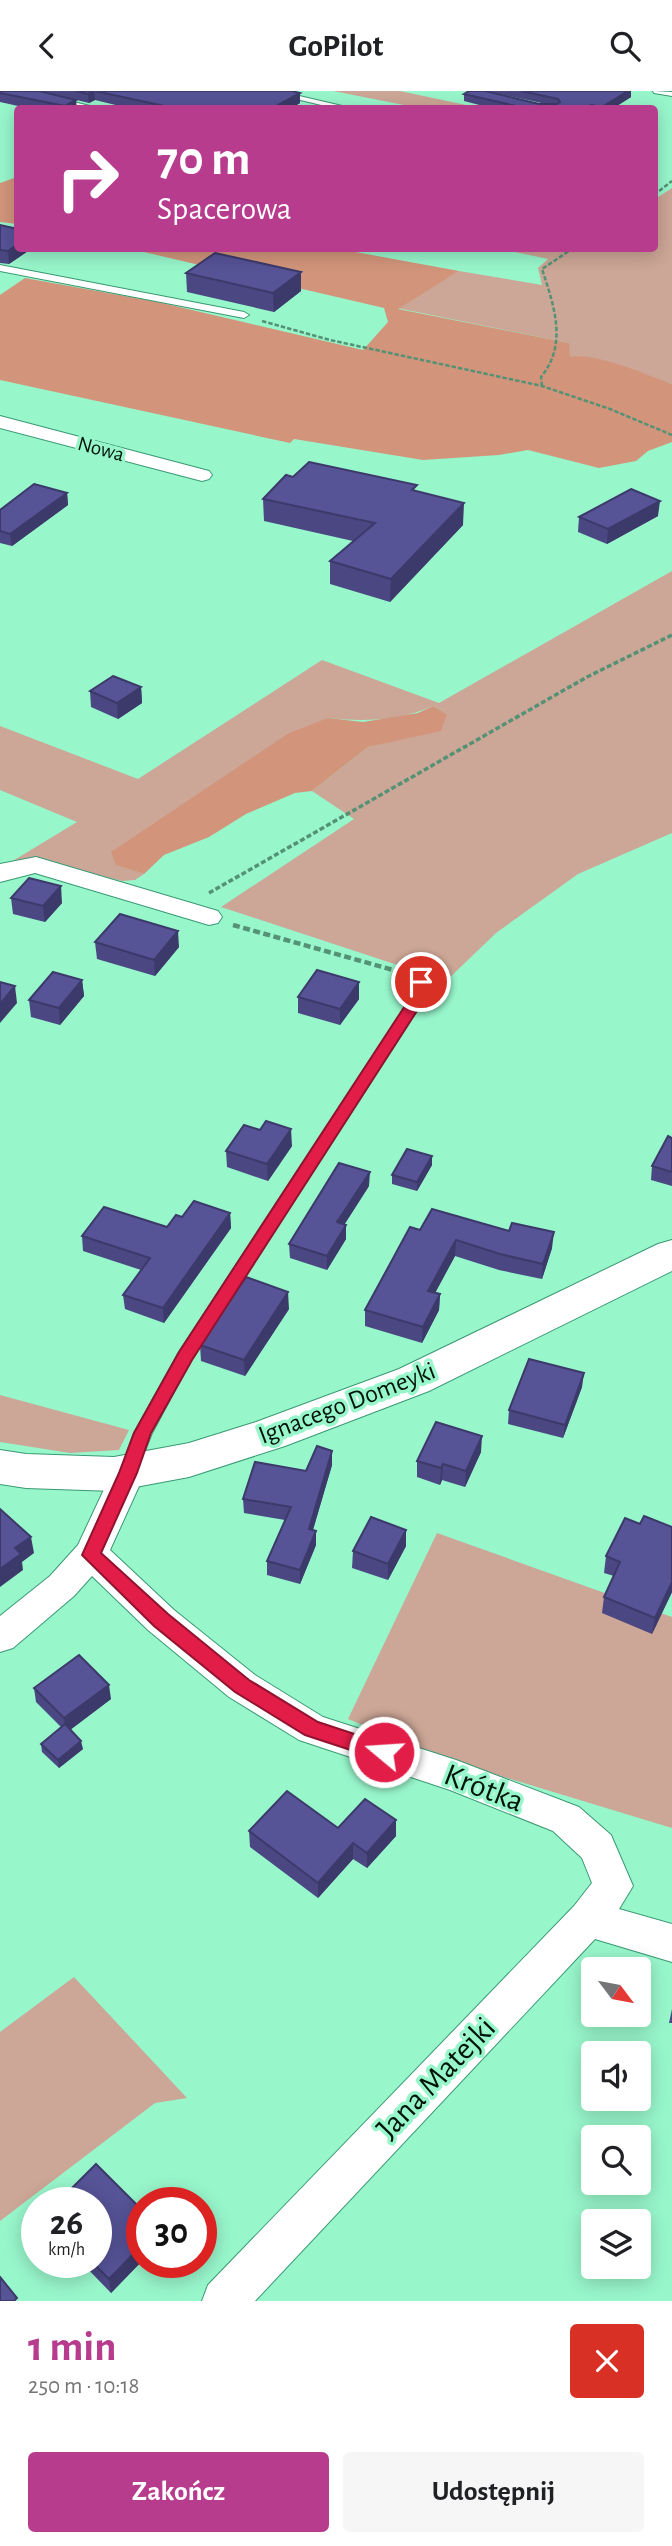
<!DOCTYPE html>
<html lang="pl">
<meta charset="utf-8">
<style>
body{margin:0;font-family:"Alegreya Sans",sans-serif;background:#f6f6f6;color:#202124;height:100vh;display:flex;flex-direction:column;font-size:26px;white-space:nowrap}
*{box-sizing:border-box;margin:0}
p{font-size:23px;color:#757577}
.icon{flex:none;width:38px;height:38px;fill:none;stroke:currentColor;stroke-width:2;stroke-linecap:round;stroke-linejoin:round}
.map{position:relative;height:2210px;overflow:hidden}
.panel{display:flex;flex-direction:column;background:#fff;flex:1}
.panel>*{flex:none}
.top-card{position:absolute;left:14px;top:14px;width:644px;height:147px;border-radius:7px;box-shadow:0 4px 18px #0003;background:#b73c8e;color:#fff;overflow:hidden}
.needle{width:46px;rotate:122deg}
.controls{position:absolute;left:581px;top:1866px;display:grid;gap:14px}
.controls a{display:grid;place-items:center;width:70px;height:70px;border-radius:7px;background:#fff;box-shadow:0 4px 18px #0003;font-size:35px}
.speed{position:absolute;left:21px;top:2096px;display:flex;gap:14px;font-size:35px;font-weight:700;text-align:center}
.speed>*{display:grid;place-content:center;width:91px;height:91px;border-radius:50%;background:#fff;box-shadow:0 4px 18px #0003;line-height:1}
.speed small{font-size:18px;font-weight:400}
.speed .limit{border:10px solid #d22;background:#fff;color:#111}
.pin{position:absolute;display:grid;place-items:center;width:60px;height:60px;color:#fff;margin:-30px;border:4px solid #fff;border-radius:50%;box-shadow:0 2px 7px #0007}
.me{position:absolute;width:77px;margin:-38px;rotate:288deg;stroke-linejoin:round;filter:drop-shadow(0 0 5px #0008)}
.turn{display:flex;align-items:center;gap:24px;height:147px;padding:0 28px;font-size:32px}
.turn .icon{width:91px;height:91px;stroke-width:2.5}
.turn b{display:block;font-size:49px;line-height:60px}
.round{display:grid;place-items:center;flex:none;width:74px;height:74px;border-radius:7px;background:#f6f6f6}
.head{display:flex;align-items:center;justify-content:space-between;height:119px;padding:0 28px}
h1{font-size:42px;font-weight:600;line-height:52px;color:#b73c8e}
.primary-button{display:flex;gap:14px;margin-top:auto;padding:14px 28px}
.primary-button a{flex:1;height:80px;border-radius:7px;background:#b73c8e;color:#fff;font-size:28px;font-weight:600;line-height:80px;text-align:center}
.primary-button a+a{background:#f6f6f6;color:#202124}
header{display:flex;justify-content:space-between;align-items:center;height:91px;padding:0 28px;background:#fff;font-size:32px;font-weight:600}
.map>svg:first-child{display:block}
.green{fill:#cca696}
.forest{fill:#d2957b}
.lines{fill:none;stroke-linecap:round;stroke-linejoin:round}
.service-casing{stroke:#399973;stroke-width:2}
.minor-casing{stroke:#399973;stroke-width:2}
.tertiary-casing{stroke:#399973;stroke-width:2}
.path-far2{stroke:#559275;stroke-width:2.5;stroke-dasharray:4.5 2;stroke-linecap:butt}
.path-far1{stroke:#559275;stroke-width:3.5;stroke-dasharray:5 2.5;stroke-linecap:butt}
.path{stroke:#559275;stroke-width:4.5;stroke-dasharray:7 3.5;stroke-linecap:butt}
.service{fill:#fff;fill-rule:evenodd}
.minor{fill:#fff;fill-rule:evenodd}
.tertiary{fill:#fff;fill-rule:evenodd}
.wall{fill:#4a4782}
.shaded-wall{fill:#3c3a6a}
.building{fill:#565397;stroke:#3c3a6a;stroke-width:2}
.route{fill:#e11d48;stroke:#92132f;stroke-width:2}
.labels{text-anchor:middle;dominant-baseline:central;stroke-width:7;stroke-linejoin:round;paint-order:stroke}
.far-street-label{font-size:21px;fill:#001409;stroke:#98f6cb}
.street-label{font-size:26px;fill:#001409;stroke:#98f6cb}
.near-street-label{font-size:32px;fill:#001409;stroke:#98f6cb}
</style>
<header><svg class="icon" aria-label="back" viewBox="0 0 24 24"><path d="M15 5l-7 7 7 7"/></svg>GoPilot<svg class="icon" aria-label="search" viewBox="0 0 24 24"><circle cx="10" cy="10" r="6"/><path d="M15 15l6 6"/></svg></header>
<div class="map">
<svg width="672" height="2210" viewBox="0 0 672 2210">
<rect width="100%" height="100%" fill="#98f6cb"/>
<!-- green -->
<g class="green">
<path d="M333,0H400L480,17H419Z"/>
<path d="M672,97V293L603,270L569,266V252L397,217L459,180L542,194L538,177L548,168L501,158H654L655,108Z"/>
<path d="M672,480V742L578,783L496,842L446,890L221,816L354,728L312,700L368,656L400,648L447,623L433,615C400,630 363,631 328,627L112,761L117,774L144,783L135,789L122,790L38,769L11,771L77,731L0,699V635L138,688L322,569L439,612Z"/>
<path d="M0,1304L129,1339L119,1359L70,1362L0,1351Z"/>
<path d="M437,1442L672,1526V1737L454,1671L348,1628Z"/>
<path d="M74,1886L187,2007L155,2012L0,2130V1941Z"/>
</g>
<!-- forest -->
<g class="forest">
<path d="M17,86V133L0,131V92Z"/>
<path d="M131,158H339L459,180L398,218L569,252L570,266C595,261 647,284 672,293V351L648,360L636,370L599,377L528,359L499,364L423,369L294,348L290,352L0,289V204L25,187L158,211L363,259L388,231L384,217Z"/>
<path d="M433,615L447,623L441,640L368,656L312,700L295,702L246,723L209,746L164,764L144,783L116,774L111,761L289,642L328,627L363,631L418,622Z"/>
</g>
<g class="lines">
<!-- service casing -->
<g class="service-casing">
<g id="service">
<path d="M14,0H29L102,18H85Z"/>
<path d="M263,0H278L355,18H338Z"/>
<path d="M653,0L672,1V5L654,2Z"/>
<path d="M0,174L244,221L249,224L244,227L0,180Z"/>
<path d="M411,881L425,888L431,898L191,1269L152,1342L135,1385L129,1387L123,1385L120,1380L134,1342L179,1261L417,898L404,885Z"/>
</g>
</g>
<!-- minor casing -->
<g class="minor-casing">
<g id="minor">
<path d="M0,325L209,380L212,384L209,388L202,390L0,337Z"/>
<path d="M36,766L218,820L222,826L218,832L209,834L35,782L0,791V773Z"/>
<path d="M128,1369L140,1373L145,1382L110,1459L174,1519L255,1584L323,1626L456,1669L579,1716L611,1744L633,1795L619,1818L672,1833V1871L595,1848L255,2210H202L208,2194L574,1815L592,1792L582,1767L553,1740L450,1699L299,1649L229,1606L148,1539L92,1485L74,1505L13,1557L0,1561V1525L50,1485L78,1454L116,1373Z"/>
</g>
</g>
<!-- tertiary casing -->
<g class="tertiary-casing">
<path id="tertiary" d="M672,1149V1180L429,1300L285,1355L189,1386L114,1400L26,1397L0,1393V1359L26,1363L114,1366L189,1352L256,1331L399,1278L658,1153Z"/>
</g>
<!-- path-far2 -->
<g class="path-far2">
<path d="M654,104L672,90"/>
<path d="M262,230L330,249L542,295L610,318L672,344"/>
<path d="M542,295L541,286C568,253 554,215 542,178L572,158"/>
</g>
<!-- path-far1 -->
<path class="path-far1" d="M209,802L587,586L672,544"/>
<!-- path -->
<path class="path" d="M233,834L393,879"/>
<!-- service -->
<use href="#service" class="service"/>
<!-- minor -->
<use href="#minor" class="minor"/>
<!-- tertiary -->
<use href="#tertiary" class="tertiary"/>
</g>
<!-- wall -->
<g class="wall">
<path d="M0,0L77,18H32L0,11Z"/>
<path d="M40,0H292L300,12L290,18H132L95,9L89,12Z"/>
<path d="M486,0H631V6L612,18H495L464,10V3L546,13Z"/>
<path d="M0,134L18,158H31L9,173L0,172Z"/>
<path d="M301,181V200L274,221L187,201L186,182Z"/>
<path d="M293,386L417,401L463,434L390,511L330,493V470L353,450L264,430L263,408Z"/>
<path d="M67,402L68,414L12,455L0,452V419Z"/>
<path d="M658,425L607,453L578,441L579,426Z"/>
<path d="M141,596L142,612L118,628L91,616L90,600Z"/>
<path d="M11,807L62,812L45,831L13,823Z"/>
<path d="M95,851L179,856L155,885L97,868Z"/>
<path d="M82,889L84,905L60,934L31,926L29,909Z"/>
<path d="M298,906L359,908L340,934L298,922Z"/>
<path d="M672,1047V1095L651,1089L652,1075Z"/>
<path d="M292,1055L268,1090L227,1076L226,1060Z"/>
<path d="M432,1065V1074L417,1100L392,1093V1084Z"/>
<path d="M369,1095L344,1134L346,1148L327,1179L290,1167L289,1153Z"/>
<path d="M230,1122L231,1137L164,1232L125,1218L123,1204L141,1179L83,1160L82,1145L167,1136L182,1126Z"/>
<path d="M420,1139L552,1157L542,1188L499,1179L455,1165L435,1202L440,1203L439,1219L422,1252L365,1235V1219Z"/>
<path d="M289,1218L245,1285L201,1270L200,1254Z"/>
<path d="M582,1296L563,1347L508,1333L509,1319Z"/>
<path d="M481,1361L465,1396L442,1389L440,1394L417,1386V1370Z"/>
<path d="M332,1374L313,1439L316,1454L300,1493L267,1484V1470L285,1429L244,1422L243,1408L306,1380Z"/>
<path d="M640,1433L672,1436V1501L652,1543L602,1522L604,1506L614,1485L604,1482L606,1465Z"/>
<path d="M406,1439V1455L388,1489L352,1477L353,1460Z"/>
<path d="M34,1597L111,1608L70,1639L83,1658L59,1677L42,1661L41,1653L61,1636L36,1611Z"/>
<path d="M396,1729V1745L367,1777L353,1768L318,1807L250,1756L249,1740L338,1737Z"/>
<path d="M672,1918V1932H669Z"/>
<path d="M142,2119V2170L111,2202L82,2172H96Z"/>
</g>
<!-- shaded-wall -->
<g class="shaded-wall">
<path d="M94,0L95,9L89,12L88,3Z"/>
<path d="M628,0H631V6L612,18H602V16Z"/>
<path d="M300,2V12L290,18H271Z"/>
<path d="M76,9L77,18H65V15Z"/>
<path d="M18,153V158H31L9,173L8,160Z"/>
<path d="M301,181V200L274,221L273,202Z"/>
<path d="M67,402L68,414L12,455L10,443Z"/>
<path d="M660,410L658,425L607,453L608,438Z"/>
<path d="M464,412L463,434L390,511L391,488Z"/>
<path d="M141,596L142,612L118,628L117,612Z"/>
<path d="M61,795L62,812L45,831L43,815Z"/>
<path d="M178,840L179,856L155,885L154,869Z"/>
<path d="M82,889L84,905L60,934L59,917Z"/>
<path d="M359,891V908L340,934V918Z"/>
<path d="M15,895L17,912L0,932V913Z"/>
<path d="M291,1038L292,1055L268,1090L267,1073Z"/>
<path d="M432,1065V1074L417,1100V1091Z"/>
<path d="M370,1081L369,1095L337,1145V1131Z"/>
<path d="M230,1122L231,1137L164,1232L163,1217Z"/>
<path d="M346,1134V1148L327,1179V1165Z"/>
<path d="M554,1141L552,1157L542,1188L543,1173Z"/>
<path d="M456,1149L455,1165L428,1215V1200Z"/>
<path d="M288,1201L289,1218L245,1285L244,1269Z"/>
<path d="M440,1203L439,1219L422,1252L423,1236Z"/>
<path d="M584,1282L582,1296L563,1347L565,1334Z"/>
<path d="M482,1345L481,1361L465,1396L466,1380Z"/>
<path d="M332,1360V1374L309,1452V1438Z"/>
<path d="M443,1373L442,1389L440,1394L441,1377Z"/>
<path d="M406,1439V1455L388,1489V1473Z"/>
<path d="M316,1440V1454L300,1493V1479Z"/>
<path d="M31,1446L34,1462L22,1471L23,1479L0,1496V1478L15,1457Z"/>
<path d="M672,1491V1501L652,1543L655,1527Z"/>
<path d="M109,1594L111,1608L66,1642L64,1627Z"/>
<path d="M81,1650L83,1658L59,1677L58,1669Z"/>
<path d="M396,1729V1745L367,1777V1762Z"/>
<path d="M353,1752V1768L318,1807V1792Z"/>
<path d="M142,2154V2170L111,2202L109,2188Z"/>
</g>
<!-- building -->
<g class="building">
<path d="M0,0H39L76,9L65,15L0,2Z"/>
<path d="M76,0H93L88,3Z"/>
<path d="M95,0H292L300,2L271,18H178Z"/>
<path d="M469,0H485L539,13H557L560,11L558,8L521,0H628L602,16L591,14L585,18H529L464,3Z"/>
<path d="M0,134L18,138V153L8,160L0,159Z"/>
<path d="M215,162L301,181L273,202L186,182Z"/>
<path d="M309,371L417,394L412,399L464,412L391,488L330,470L375,432L263,408L286,384L293,386Z"/>
<path d="M34,393L67,402L10,443L0,440V419Z"/>
<path d="M631,398L660,410L608,438L579,426Z"/>
<path d="M113,585L141,596L117,612L90,600Z"/>
<path d="M29,787L61,795L43,815L11,807Z"/>
<path d="M120,823L178,840L154,869L95,851Z"/>
<path d="M317,879L359,891L340,918L298,906Z"/>
<path d="M53,881L82,889L59,917L29,909Z"/>
<path d="M0,891L15,895L0,913Z"/>
<path d="M266,1030L291,1038L267,1073L226,1060L244,1034L260,1039Z"/>
<path d="M668,1045L672,1047V1081L652,1075Z"/>
<path d="M407,1058L432,1065L417,1091L392,1084Z"/>
<path d="M339,1072L370,1081L337,1131L346,1134L327,1165L289,1153Z"/>
<path d="M194,1110L230,1122L163,1217L123,1204L150,1167L82,1145L104,1116L167,1136L176,1124L182,1126Z"/>
<path d="M432,1118L509,1140L512,1132L554,1141L543,1173L500,1163L456,1149L428,1200L440,1203L423,1236L365,1219L410,1136L420,1139Z"/>
<path d="M246,1186L288,1201L244,1269L200,1254Z"/>
<path d="M529,1268L584,1282L565,1334L509,1319Z"/>
<path d="M436,1331L482,1345L466,1380L443,1373L441,1377L417,1370Z"/>
<path d="M317,1355L332,1360L309,1438L316,1440L300,1479L267,1470L291,1416L243,1408L255,1371L306,1380Z"/>
<path d="M0,1418L31,1446L15,1457L21,1463L0,1478Z"/>
<path d="M644,1425L672,1436V1491L655,1527L604,1506L620,1471L606,1465L625,1427L640,1433Z"/>
<path d="M371,1426L406,1439L388,1473L353,1460Z"/>
<path d="M79,1564L109,1594L64,1627L34,1597Z"/>
<path d="M65,1633L81,1650L58,1669L41,1653Z"/>
<path d="M287,1700L338,1737L365,1708L396,1729L367,1762L353,1752L318,1792L249,1740Z"/>
<path d="M96,2073L142,2119V2154L109,2188L93,2172H96V2112H57Z"/>
<path d="M0,2186L17,2207L14,2210H0Z"/>
</g>
<!-- route -->
<path class="route" d="M421,886L426,887L431,898L192,1269L151,1342L137,1382L101,1462L168,1523L249,1589L318,1631L391,1655L394,1661L391,1668L384,1670L305,1644L235,1601L154,1535L82,1464L119,1382L134,1342L179,1261L416,898L413,891Z"/>
<g class="labels">
<!-- far-street labels -->
<g class="far-street-label">
<text transform="translate(101 358) rotate(15)">Nowa</text>
</g>
<!-- street labels -->
<g class="street-label">
<text transform="translate(347 1312) rotate(-21)">Ignacego Domeyki</text>
</g>
<!-- near-street labels -->
<g class="near-street-label">
<text transform="translate(484 1697) rotate(21)">Krótka</text>
<text transform="translate(436 1987) rotate(-46)">Jana Matejki</text>
</g>
</g>
</svg>
<div class="controls">
<a><svg class="needle" viewBox="-14 -14 28 28"><path d="M0-13l5 13h-10z" fill="#e53935"/><path d="M0 13l5-13h-10z" fill="#757577"/></svg></a>
<a><svg class="icon" aria-label="sound" viewBox="0 0 24 24"><path d="M4 9h4l5-4v14l-5-4H4zM17 9q2 3 0 6"/></svg></a>
<a><svg class="icon" aria-label="search" viewBox="0 0 24 24"><circle cx="10" cy="10" r="6"/><path d="M15 15l6 6"/></svg></a>
<a><svg class="icon" aria-label="layers" viewBox="0 0 24 24"><path d="M12 4l9 5-9 5-9-5zM3 14l9 5 9-5"/></svg></a>
</div>
<div class="speed"><div>26<small>km/h</small></div><div class="limit">30</div></div>
<div class="pin" style="left:421px;top:891px;background:#d93025"><svg class="icon" aria-label="arrive" viewBox="0 0 24 24"><path d="M6 21V4h12l-3 4 3 4H6"/></svg></div>
<svg class="me" style="left:384px;top:1661px" viewBox="-20 -20 40 40"><circle r="17" fill="#e11d48" stroke="#fff" stroke-width="3"/><path d="M0-11L8 9 0 5-8 9z" fill="#fff"/></svg>
<div class="top-card">
<div class="turn"><svg class="icon" aria-label="right" viewBox="0 0 24 24"><path d="M7 20v-9h11M14 6l5 5-5 5"/></svg><div><b>70 m</b>Spacerowa</div></div>
</div>
</div>
<section class="panel">
<div class="head"><div><h1>1 min</h1><p>250 m · 10:18</p></div><a class="round" style="background:#d93025;color:#fff"><svg class="icon" aria-label="close" viewBox="0 0 24 24"><path d="M6 6l12 12M18 6L6 18"/></svg></a></div>
<div class="primary-button"><a>Zakończ</a><a>Udostępnij</a></div>
</section>
